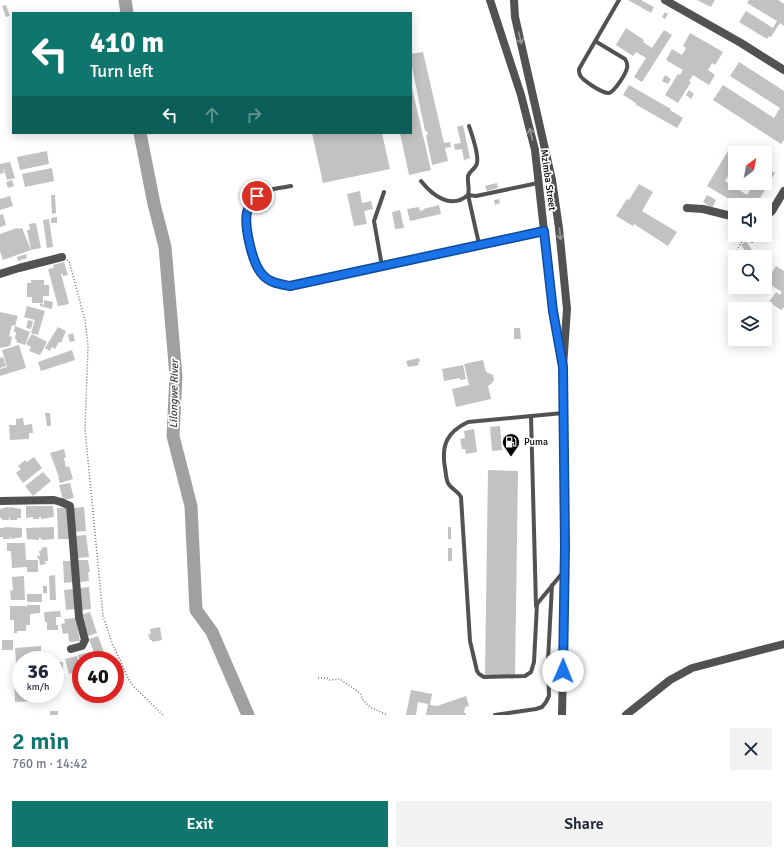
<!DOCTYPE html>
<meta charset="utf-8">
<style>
body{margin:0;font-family:Signika,sans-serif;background:#f2f2f3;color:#1f2937;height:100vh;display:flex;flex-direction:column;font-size:15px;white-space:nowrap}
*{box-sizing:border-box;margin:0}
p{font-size:13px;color:#747a83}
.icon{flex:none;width:22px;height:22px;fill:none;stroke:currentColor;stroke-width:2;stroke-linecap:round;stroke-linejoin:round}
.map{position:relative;height:715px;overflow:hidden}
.details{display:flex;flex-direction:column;background:#fff;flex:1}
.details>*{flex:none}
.guide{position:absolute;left:12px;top:12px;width:400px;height:122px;border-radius:0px;box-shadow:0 2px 10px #0003;background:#0f766e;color:#fff;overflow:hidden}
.needle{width:26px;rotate:32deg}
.tools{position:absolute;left:728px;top:146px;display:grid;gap:8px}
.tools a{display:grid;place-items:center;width:44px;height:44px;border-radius:0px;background:#fff;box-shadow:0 2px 10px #0003;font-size:20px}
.speed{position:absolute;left:12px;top:651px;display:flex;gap:8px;font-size:20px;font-weight:700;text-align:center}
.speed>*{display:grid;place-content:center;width:52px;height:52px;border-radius:50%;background:#fff;box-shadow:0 2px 10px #0003;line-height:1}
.speed small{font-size:10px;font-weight:400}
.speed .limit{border:6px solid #d22;background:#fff;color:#111}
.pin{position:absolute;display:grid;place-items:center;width:34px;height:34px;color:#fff;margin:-17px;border:2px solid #fff;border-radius:50%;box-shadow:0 1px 4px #0007}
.me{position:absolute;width:44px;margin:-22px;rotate:1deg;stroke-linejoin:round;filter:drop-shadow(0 0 3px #0008)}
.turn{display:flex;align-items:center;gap:14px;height:84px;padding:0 12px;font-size:18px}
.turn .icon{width:52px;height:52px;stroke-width:2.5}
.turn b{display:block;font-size:28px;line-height:34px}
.lanes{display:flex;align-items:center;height:38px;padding:0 12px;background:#0003;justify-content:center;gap:20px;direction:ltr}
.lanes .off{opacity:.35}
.round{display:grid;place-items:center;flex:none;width:42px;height:42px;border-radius:0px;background:#f2f2f3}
.head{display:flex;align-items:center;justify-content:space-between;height:68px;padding:0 12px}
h1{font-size:24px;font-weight:600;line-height:30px;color:#0f766e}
.primary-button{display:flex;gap:8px;margin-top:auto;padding:8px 12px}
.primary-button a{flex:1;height:46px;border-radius:0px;background:#0f766e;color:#fff;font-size:16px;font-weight:600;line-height:46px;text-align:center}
.primary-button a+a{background:#f2f2f3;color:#1f2937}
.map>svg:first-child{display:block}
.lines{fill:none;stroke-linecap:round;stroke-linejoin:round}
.river{stroke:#a0a0a0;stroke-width:13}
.building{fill:#c2c2c2}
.path{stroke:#747474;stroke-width:1.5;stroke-dasharray:1 2;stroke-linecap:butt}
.service{stroke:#525252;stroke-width:4}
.minor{stroke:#525252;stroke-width:8}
.tertiary{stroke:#525252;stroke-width:8}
.oneway{stroke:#979797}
.route-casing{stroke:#114b97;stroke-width:10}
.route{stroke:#1a73e8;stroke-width:7}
.labels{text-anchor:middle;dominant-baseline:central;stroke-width:3.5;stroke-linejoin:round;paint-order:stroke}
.street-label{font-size:10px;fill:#000;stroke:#fff}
.poi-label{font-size:10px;fill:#000;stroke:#fff;text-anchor:start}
.water-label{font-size:11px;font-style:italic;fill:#414141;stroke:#fff}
</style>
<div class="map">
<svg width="784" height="715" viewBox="0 0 784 715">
<rect width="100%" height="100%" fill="#fff"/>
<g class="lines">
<!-- river -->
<g class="river">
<path d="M125,0L127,13"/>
<path d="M140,133L154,204L165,247L176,376L173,436L191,506L196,610L212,632L248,715"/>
</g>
</g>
<!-- building -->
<g class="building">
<path d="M628,0H641L654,7L651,13Z"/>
<path d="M697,0H715L711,7Z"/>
<path d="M749,0H778L784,4V26L780,23L771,37L769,36L767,39L739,22L746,11L773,28L777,21L747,3Z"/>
<path d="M6,5L10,16L6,17L2,6Z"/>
<path d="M665,12L668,14L665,19L662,17Z"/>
<path d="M626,28L644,40L643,42L652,48L664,30L672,35L642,82L634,77L646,58L636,52L633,56L616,45Z"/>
<path d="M690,33L723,52L715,65L712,63L708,70L715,75L709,85L693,75L689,81L691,82L678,103L665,95L678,74L680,75L683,70L666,60L672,49L682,55L686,48L683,46Z"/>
<path d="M423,52L444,143L450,142L451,147L445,148L448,161L432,165L426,135L428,134L427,131H425L411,62V54Z"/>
<path d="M739,62L784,91V140L781,144L713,100L723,85L774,118L780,108L730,76Z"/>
<path d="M665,75L671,79L668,84L662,81Z"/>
<path d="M411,84L431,170L409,175L400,133H411Z"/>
<path d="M629,85L671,109L670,110L683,118L677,128L635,104L636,103L623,95Z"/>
<path d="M689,90L694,94L691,99L686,95Z"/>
<path d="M463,125L470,158L464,160L462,149L455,150L454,144L461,143L457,127Z"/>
<path d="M312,133H382L390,169L323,183Z"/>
<path d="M731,146L742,153H735V164L725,181L747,195L754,183H765V167L775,173L756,205H739L707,186Z"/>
<path d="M47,151L49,164L20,170L17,157Z"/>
<path d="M10,162L15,178L7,180L3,166L4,173L0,174V164Z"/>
<path d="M52,168L54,181L25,187L22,174Z"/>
<path d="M12,180L14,186L8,188L6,182Z"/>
<path d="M497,183L498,188L487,191L485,186Z"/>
<path d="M639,184L653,192L642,211L677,232L668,246L634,224L633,226L616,216L627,199L629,200Z"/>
<path d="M360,191L362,203L371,201L373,209L364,211L367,224L354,226L347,194Z"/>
<path d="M51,195H55L56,213L52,214Z"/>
<path d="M707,195L716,200L712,208L703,202Z"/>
<path d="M10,196L13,206L0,210V199Z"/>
<path d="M499,199L500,203L495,205L494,200Z"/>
<path d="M439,205L441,214L410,221L407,209L419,207L420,211L424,210L423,209Z"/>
<path d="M400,210L404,228L395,229L392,212Z"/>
<path d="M3,214L6,225L0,227V215Z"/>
<path d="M57,217V223H51V218Z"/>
<path d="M49,219L53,247L47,248L43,220Z"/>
<path d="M36,223L41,248L31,250L27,230H30L29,224Z"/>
<path d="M17,228L18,229L22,228L31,250L3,260L0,251V234Z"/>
<path d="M746,241L754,253L749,257L741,245Z"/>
<path d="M26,254L27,258L18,261L17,257Z"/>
<path d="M64,262L68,275L63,276V274H61L69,304L58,306L48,269L54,268L53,265Z"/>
<path d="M776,266L784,271V307L781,310L769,302L776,292L780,295L782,292L766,282Z"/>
<path d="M31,280H44V285H49V296H43V303H32V297H27V283H31Z"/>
<path d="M44,300L53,302L52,309L40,306V303L44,305Z"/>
<path d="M27,306L45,311L38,335L31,333L35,320L24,317Z"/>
<path d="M0,312L18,316L15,326L12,325L9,336L12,337L10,346L0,348Z"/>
<path d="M28,320L33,321L31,329L26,328Z"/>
<path d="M15,326L30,332L25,345L16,342L17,340L15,339L16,332H14Z"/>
<path d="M58,327L66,331L61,343L59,342L55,349L52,347L50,351L45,348Z"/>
<path d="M514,328H520L521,339H514Z"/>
<path d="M73,333L75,341L70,342L68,335Z"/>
<path d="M32,334L47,342L40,355L29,351L31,347L26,344Z"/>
<path d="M19,345L26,368L0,376V369L7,367L2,350Z"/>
<path d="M72,350L75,360L41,371L38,362Z"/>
<path d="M3,357L6,366L0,368V358Z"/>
<path d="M419,358L420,362H418L419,365L408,367L406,361Z"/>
<path d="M483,360L486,372L493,375L494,380L492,383L488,386L491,399L456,407L452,389L469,385L464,364Z"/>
<path d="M463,365L466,379L460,380V378L444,381L442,369Z"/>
<path d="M45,413H50L51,426H47Z"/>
<path d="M23,418L24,425L32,424L33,433H29V439L10,440L9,425H16V419Z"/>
<path d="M500,426L502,450L492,451L490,427Z"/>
<path d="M474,429L477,452L466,454L465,449H462L460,439L465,438L464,431Z"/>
<path d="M64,449L66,457L64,458L66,467L69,466L73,479L60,483L58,477H59L50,453Z"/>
<path d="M34,457L42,468L23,483L16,473L21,469L18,466L25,460L27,462Z"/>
<path d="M488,470L518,471L515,676L485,675Z"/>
<path d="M43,472L51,481L33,496L25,486Z"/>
<path d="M70,483L74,498L63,500L59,485Z"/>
<path d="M26,506H53L54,517L41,519V517H39V519H33V517L26,518Z"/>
<path d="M8,507V509L9,507L21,509V518H17V520H10V518H9V520H2V518H0V509Z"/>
<path d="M84,507L86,531L74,532V508Z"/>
<path d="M57,508H68L69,539H58Z"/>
<path d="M4,527L22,528V537L11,539V537H10V539H3V537H0V528H4Z"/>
<path d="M54,527V539L42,540L41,538H39V540L27,539L26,528Z"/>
<rect x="448" y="527" width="3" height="12"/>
<path d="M86,535L89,557L78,558L74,536Z"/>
<path d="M7,543H25L26,560H38V572H27V567L12,568L11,551H7Z"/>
<path d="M47,547L48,561H45L46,564L40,565L39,559H38L37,556H40L39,551L42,550L41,548Z"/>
<rect x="448" y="548" width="4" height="13"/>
<path d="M77,560H88L90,572H88L89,581L80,582Z"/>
<path d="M63,561H72L74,582L64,583Z"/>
<path d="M55,575L56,600H50L49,576Z"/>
<path d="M24,576L25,600H11L10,591L13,590L12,577Z"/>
<rect x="43" y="586" width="4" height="7"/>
<path d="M89,587L91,609L81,610L78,588Z"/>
<path d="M73,589L75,609L66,610L64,590Z"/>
<rect x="27" y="594" width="15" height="8"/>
<path d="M27,605H40V613L30,614V625H26V631H17V633H14V620H10V606H26L27,608Z"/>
<path d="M60,611L61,617H56V625H58V630H47V622H45L44,612Z"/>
<path d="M90,612L97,633L88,636L81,615Z"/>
<path d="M76,618L80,641L69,642L68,633L63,634L61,624L65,623L64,619Z"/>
<path d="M160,627L162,640L152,642V640H150L148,634H151L150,629Z"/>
<path d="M98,636L106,658L101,660H97L89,639Z"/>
<rect x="2" y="640" width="11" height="10"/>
<path d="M41,646V651L30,652L31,660H21V663H16L15,648Z"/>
<path d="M90,652L92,660H81V664L78,655Z"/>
<path d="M77,656L81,670L69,674L65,659Z"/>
<path d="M56,662H63V668L57,669Z"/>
<path d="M14,677H21V694H33V701L15,702Z"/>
<path d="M411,690L432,694L430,705L437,706L466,696L469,706L465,707L464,713H466V715H426L428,704L418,702L416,715H406Z"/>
<rect x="50" y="711" width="8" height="4"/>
</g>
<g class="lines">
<!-- path -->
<g class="path">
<path d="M752,243V235"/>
<path d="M67,260L69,261L85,320L88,346L85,429L103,616L112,643L129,680L134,687L163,715"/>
<path d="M733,262L738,248L746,235"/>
<path d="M318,678H327L330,680L340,679L360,693L363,700L370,707L387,715"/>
</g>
<!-- service -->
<g class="service">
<path d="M595,41L625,59C627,62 628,64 627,68C626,74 614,92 609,93C603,94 582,80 580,75C579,73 579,71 579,69L619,0"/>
<path d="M469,126C472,135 479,154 477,163C476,169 470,170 468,176C467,182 470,188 468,195L479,244"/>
<path d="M421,181C432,195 451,210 468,195L476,196L538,183"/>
<path d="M291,186C281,188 263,189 256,197C253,200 248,208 247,213C245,228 252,262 262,274C269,283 280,284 290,286L544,231"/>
<path d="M382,266L374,221L384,192"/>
<path d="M563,413L468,422C447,432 441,445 445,468C446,473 446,479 448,483C451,489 458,491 461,497L470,641L477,671L479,674L484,677L525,676L531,672L534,662L537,604L564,571"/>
<path d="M531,416L536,606"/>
<path d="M495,715L536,709L542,707L546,702L549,696L548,660L552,585"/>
</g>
<!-- minor -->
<g class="minor">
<path d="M665,0L741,43L784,70"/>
<path d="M687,208L703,209L735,217"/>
<path d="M765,217L772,211L784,191"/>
<path d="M0,274L19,268L62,257"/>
<path d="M0,501L54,500L61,502L70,506L79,617L85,640L82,646L71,649"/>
<path d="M626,715L670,680L692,668L784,644"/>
</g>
<!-- tertiary -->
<g class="tertiary">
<path d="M490,0L521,95L535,150L553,311L561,354"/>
<path d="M514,0L515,17L552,180L559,228L567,309L563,367L565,570L562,715"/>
</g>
</g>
<!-- one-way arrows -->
<defs><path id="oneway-shaft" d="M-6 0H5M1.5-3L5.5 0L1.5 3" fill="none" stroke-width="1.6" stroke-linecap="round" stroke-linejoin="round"/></defs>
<g class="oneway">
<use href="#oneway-shaft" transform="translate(520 38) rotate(77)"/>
<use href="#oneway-shaft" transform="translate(531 134) rotate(-104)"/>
<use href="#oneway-shaft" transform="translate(560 234) rotate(85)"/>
</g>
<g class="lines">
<!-- route casing -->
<g class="route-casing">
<path id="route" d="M257,196C254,200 249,207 247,212C244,226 252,263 262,274C269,283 280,284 290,286L544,231L553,311L563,367L565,545L563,671"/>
</g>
<!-- route -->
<use href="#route" class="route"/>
</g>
<!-- icons -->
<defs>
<g id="fuel-pin" transform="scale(0.9)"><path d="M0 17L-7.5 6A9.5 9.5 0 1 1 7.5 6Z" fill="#000" stroke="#fff"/><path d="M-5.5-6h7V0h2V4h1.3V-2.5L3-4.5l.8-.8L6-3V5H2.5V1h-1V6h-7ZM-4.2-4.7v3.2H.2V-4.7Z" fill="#fff"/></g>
</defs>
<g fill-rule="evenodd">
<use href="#fuel-pin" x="511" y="442"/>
</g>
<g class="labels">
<!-- street labels -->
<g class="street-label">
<text transform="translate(548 180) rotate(82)">Mzimba Street</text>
</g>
<!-- poi labels -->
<g class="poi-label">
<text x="524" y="442">Puma</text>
</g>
<!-- water labels -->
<g class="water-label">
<text transform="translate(174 394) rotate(-89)">Lilongwe River</text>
</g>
</g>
</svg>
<div class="tools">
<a><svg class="needle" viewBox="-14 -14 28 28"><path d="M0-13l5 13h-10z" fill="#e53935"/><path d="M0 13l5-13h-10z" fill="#747a83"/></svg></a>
<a><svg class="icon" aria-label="sound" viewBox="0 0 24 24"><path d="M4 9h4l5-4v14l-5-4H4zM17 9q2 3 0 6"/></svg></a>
<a><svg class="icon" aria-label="search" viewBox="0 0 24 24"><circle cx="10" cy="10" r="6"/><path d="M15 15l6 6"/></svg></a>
<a><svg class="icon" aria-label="layers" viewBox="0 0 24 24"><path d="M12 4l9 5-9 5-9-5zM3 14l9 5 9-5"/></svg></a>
</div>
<div class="speed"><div>36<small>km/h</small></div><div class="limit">40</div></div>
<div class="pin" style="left:257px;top:196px;background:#d93025"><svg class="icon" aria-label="arrive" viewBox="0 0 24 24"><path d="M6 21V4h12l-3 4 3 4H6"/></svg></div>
<svg class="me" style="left:563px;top:671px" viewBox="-20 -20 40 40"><circle r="19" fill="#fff"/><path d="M0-13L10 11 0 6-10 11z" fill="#1a73e8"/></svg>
<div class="guide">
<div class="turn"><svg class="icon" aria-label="left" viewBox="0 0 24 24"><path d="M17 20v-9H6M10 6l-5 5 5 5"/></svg><div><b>410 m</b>Turn left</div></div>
<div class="lanes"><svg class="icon" aria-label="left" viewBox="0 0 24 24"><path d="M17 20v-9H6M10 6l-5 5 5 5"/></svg><svg class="icon off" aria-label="ahead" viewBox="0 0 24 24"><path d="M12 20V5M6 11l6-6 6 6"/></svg><svg class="icon off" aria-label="right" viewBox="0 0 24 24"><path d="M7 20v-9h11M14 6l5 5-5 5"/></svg></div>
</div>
</div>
<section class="details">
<div class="head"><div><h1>2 min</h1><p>760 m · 14:42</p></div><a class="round"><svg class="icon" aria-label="close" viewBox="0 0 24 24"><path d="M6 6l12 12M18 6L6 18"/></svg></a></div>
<div class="primary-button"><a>Exit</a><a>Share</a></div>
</section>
